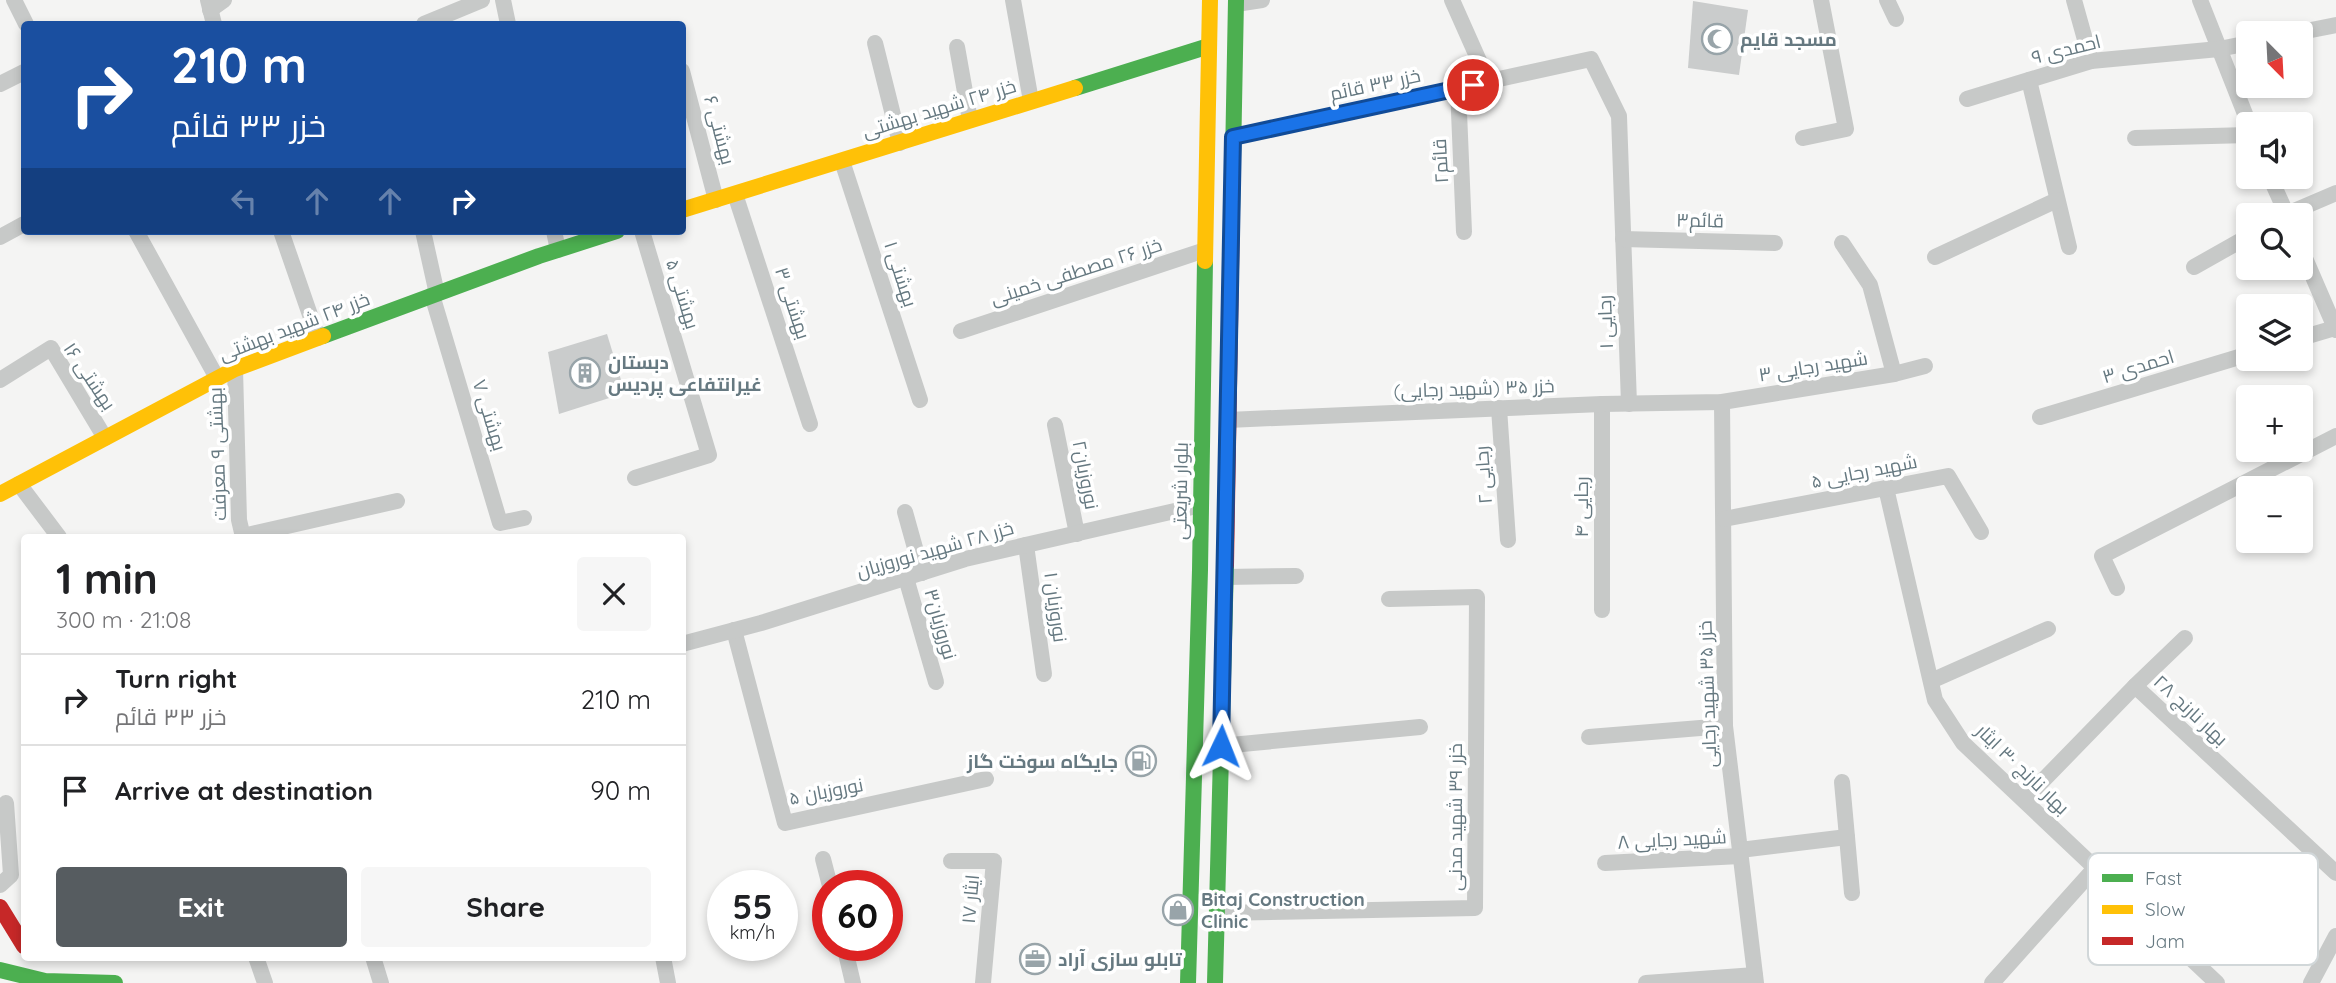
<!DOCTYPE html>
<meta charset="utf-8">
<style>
body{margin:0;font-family:Quicksand,Cairo,sans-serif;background:#f6f6f6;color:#202124;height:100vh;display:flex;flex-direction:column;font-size:26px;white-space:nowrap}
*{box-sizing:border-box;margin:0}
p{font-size:23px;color:#757577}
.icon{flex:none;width:38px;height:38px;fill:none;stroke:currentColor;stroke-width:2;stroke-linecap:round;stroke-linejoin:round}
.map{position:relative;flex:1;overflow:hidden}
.panel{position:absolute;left:21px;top:534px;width:665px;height:427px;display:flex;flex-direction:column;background:#fff;border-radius:7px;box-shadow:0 4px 10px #0003}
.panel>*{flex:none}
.banner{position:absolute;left:21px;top:21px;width:665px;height:214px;border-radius:7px;box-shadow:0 4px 10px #0003;background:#1a4fa0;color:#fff;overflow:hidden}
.needle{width:46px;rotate:156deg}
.tools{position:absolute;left:2236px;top:21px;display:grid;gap:14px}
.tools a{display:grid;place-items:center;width:77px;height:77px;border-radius:7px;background:#fff;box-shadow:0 4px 10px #0003;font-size:35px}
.speed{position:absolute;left:707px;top:870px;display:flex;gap:14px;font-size:35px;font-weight:700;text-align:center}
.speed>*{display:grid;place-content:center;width:91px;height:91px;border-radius:50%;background:#fff;box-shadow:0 4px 10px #0003;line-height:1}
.speed small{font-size:18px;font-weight:400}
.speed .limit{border:10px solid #d22;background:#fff;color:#111}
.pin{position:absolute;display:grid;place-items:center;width:60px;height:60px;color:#fff;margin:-30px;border:4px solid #fff;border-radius:50%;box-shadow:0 2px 7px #0007}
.me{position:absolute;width:77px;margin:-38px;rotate:2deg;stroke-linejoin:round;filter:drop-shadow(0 0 5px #0008)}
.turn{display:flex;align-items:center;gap:24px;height:147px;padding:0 35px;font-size:32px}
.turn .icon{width:91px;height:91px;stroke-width:2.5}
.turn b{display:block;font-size:49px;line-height:60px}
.lanes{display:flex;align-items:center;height:66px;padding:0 35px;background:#0003;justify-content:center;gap:35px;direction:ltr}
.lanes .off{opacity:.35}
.round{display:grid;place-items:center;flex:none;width:74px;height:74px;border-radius:7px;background:#f6f6f6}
.head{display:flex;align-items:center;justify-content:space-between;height:119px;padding:0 35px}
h1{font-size:42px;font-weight:700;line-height:52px}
.cta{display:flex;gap:14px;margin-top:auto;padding:14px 35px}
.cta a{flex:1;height:80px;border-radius:7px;background:#565c60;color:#fff;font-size:28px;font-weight:700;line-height:80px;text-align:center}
.cta a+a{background:#f6f6f6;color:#202124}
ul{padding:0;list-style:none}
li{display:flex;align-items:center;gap:21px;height:91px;padding:0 35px;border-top:2px solid #e0e0e0}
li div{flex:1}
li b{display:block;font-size:26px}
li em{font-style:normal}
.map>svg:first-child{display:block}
.building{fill:#cacccc}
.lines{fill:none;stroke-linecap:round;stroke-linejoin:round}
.street{stroke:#c7c9c8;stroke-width:16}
.fast{stroke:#4caf50;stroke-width:16}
.slow{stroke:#ffc107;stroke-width:16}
.jam{stroke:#c62828;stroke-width:16}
.route-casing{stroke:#114b97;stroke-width:18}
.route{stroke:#1a73e8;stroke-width:12}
.labels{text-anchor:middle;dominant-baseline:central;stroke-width:7;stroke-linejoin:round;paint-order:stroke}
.poi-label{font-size:19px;font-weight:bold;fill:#667981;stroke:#fff;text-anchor:start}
.street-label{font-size:19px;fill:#667981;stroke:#fff}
.key{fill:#fff;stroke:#d1d7d9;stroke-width:2}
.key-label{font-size:19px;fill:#667981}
</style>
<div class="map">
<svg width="2336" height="983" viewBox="0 0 2336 983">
<rect width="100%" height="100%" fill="#f4f4f3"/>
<!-- building -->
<g class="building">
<path d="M1693,1L1748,10L1739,75L1688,68Z"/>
<path d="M607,334L625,393L559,414L548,352Z"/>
</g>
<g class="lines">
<!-- street -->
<g class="street">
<path d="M14,0L26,24"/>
<path d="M208,0L214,24"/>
<path d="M503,0L508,24"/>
<path d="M1013,0L1031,101"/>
<path d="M1452,0L1488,81"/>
<path d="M1887,0L1896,19"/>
<path d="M2074,0L2091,61"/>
<path d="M2200,0L2249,124"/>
<path d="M1236,4L1262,0"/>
<path d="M210,10L224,0"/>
<path d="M424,24L482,0"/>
<path d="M2296,33L2336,25"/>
<path d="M875,43L900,143"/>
<path d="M957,47L970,120"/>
<path d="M682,71L716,200"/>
<path d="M2029,80L2069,247"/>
<path d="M0,84L24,72"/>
<path d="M1458,88L1464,232"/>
<path d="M1967,99L2091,61L2219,49L2249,43"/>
<path d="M1233,137L1591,59L1619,116L1629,404"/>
<path d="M1803,138L1846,129L1821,0"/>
<path d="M2135,138L2249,135"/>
<path d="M842,161L920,400"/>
<path d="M2270,177L2287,215"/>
<path d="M735,194L810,424"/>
<path d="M2285,215L2336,193"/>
<path d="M136,231L217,378"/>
<path d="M281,231L318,338"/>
<path d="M423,231L437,294"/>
<path d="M554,231L558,250"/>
<path d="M0,237L24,224"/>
<path d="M1623,239L1775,243"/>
<path d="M2301,249L2336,330"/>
<path d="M1935,257L2057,200"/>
<path d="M2194,267L2249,236"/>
<path d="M432,295L500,523L524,518"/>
<path d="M961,331L1205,250"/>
<path d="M2301,338L2335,328"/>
<path d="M235,369L239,520L243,537"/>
<path d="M1894,374L1925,366"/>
<path d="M0,380L51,348L105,438"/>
<path d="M1722,402L1725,726L1756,983"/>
<path d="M1602,404V610"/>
<path d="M1499,408L1508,540"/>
<path d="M2040,417L2249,354"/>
<path d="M1228,420L1602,404L1722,402L1894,374L1870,285L1842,243"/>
<path d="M1055,425L1077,534"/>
<path d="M635,478L709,455L642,231"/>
<path d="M19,484L59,537"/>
<path d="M1886,488L1935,700L1963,743L2217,983"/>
<path d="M905,512L922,573"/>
<path d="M1724,519L1948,476L1981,532"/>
<path d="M243,536L397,501"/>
<path d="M1026,545L1044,674"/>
<path d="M1225,577L1296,576"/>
<path d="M906,578L936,682"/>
<path d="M2117,588L2102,556L2336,436"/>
<path d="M734,630L785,823L986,779"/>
<path d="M682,644L761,623L965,559L1201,505"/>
<path d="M1931,681L2048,629"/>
<path d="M2135,686L2185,638"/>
<path d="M1589,737L1725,726"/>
<path d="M1221,746L1420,727"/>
<path d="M1842,782L1847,837"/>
<path d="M2024,800L2135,686L2336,873"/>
<path d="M1740,850L1847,837L1852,893"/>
<path d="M823,859L830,886"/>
<path d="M951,861H994L983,983"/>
<path d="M1605,863L1740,856"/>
<path d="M0,885L11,875L6,803"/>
<path d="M1217,913L1475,908L1477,597L1389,599"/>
<path d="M844,945L853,983"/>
<path d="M256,957L265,983"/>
<path d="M373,957L381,983"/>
<path d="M663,957L668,983"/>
<path d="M1646,983L1755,975"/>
<path d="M1992,983L2095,868"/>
<path d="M2311,983L2336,936"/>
</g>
<!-- fast -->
<g class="fast">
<path d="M1075,88L1209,46"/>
<path d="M1232,211L1236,0"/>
<path d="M323,336L539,256L617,231"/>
<path d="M0,970L45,981L115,983"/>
<path d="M1188,983L1200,570L1205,261"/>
<path d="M1215,983L1226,565"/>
</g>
<!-- slow -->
<g class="slow">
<path d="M682,210L1075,88"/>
<path d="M1205,261L1210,0"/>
<path d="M0,494L235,369L323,336"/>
</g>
<!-- jam -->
<g class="jam">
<path d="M1226,565L1232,211"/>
<path d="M0,907L24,946"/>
</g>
</g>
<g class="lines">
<!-- route casing -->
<g class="route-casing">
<path id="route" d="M1221,746L1233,137L1473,85"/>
</g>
<!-- route -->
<use href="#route" class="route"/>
</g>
<!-- icons -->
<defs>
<g id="mosque-ring" transform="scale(1.575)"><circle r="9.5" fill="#fff" stroke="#98a4a9" stroke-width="1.5"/><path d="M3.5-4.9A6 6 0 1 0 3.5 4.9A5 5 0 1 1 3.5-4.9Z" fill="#98a4a9"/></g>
<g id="building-ring" transform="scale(1.575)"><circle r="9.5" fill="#fff" stroke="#98a4a9" stroke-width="1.5"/><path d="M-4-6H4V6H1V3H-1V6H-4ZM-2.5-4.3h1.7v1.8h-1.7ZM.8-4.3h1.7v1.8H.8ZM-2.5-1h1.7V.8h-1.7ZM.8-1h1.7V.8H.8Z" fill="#98a4a9"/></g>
<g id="fuel-ring" transform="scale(1.575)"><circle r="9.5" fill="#fff" stroke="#98a4a9" stroke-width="1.5"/><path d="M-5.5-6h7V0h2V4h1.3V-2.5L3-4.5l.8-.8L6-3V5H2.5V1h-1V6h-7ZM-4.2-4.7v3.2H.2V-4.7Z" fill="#98a4a9"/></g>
<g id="shop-ring" transform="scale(1.575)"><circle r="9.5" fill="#fff" stroke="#98a4a9" stroke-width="1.5"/><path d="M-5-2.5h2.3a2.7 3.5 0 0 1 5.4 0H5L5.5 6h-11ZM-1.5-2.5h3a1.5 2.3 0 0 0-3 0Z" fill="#98a4a9"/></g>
<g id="office-ring" transform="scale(1.575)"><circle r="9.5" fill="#fff" stroke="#98a4a9" stroke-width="1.5"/><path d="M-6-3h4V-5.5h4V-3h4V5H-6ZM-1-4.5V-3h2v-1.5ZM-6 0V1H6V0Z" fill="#98a4a9"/></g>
</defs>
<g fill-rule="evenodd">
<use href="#mosque-ring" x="1717" y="39"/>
<use href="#building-ring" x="585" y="373"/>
<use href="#fuel-ring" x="1141" y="761"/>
<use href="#shop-ring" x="1178" y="910"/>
<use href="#office-ring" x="1035" y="959"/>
</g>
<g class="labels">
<!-- poi labels -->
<g class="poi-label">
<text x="1740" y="39">مسجد قایم</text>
<text x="608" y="362">دبستان<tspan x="608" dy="22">غیرانتفاعی پردیس</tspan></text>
<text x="1118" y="761" text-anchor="end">جایگاه سوخت گاز</text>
<text x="1201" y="899">Bitaj Construction<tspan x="1201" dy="22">Clinic</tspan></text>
<text x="1058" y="959">تابلو سازی آراد</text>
</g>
<!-- street labels -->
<g class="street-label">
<text transform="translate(2066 49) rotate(-14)">احمدی ۹</text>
<text transform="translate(1375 84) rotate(-12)">خزر ۳۳ قائم</text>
<text transform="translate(939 108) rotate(-17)">خزر ۲۴ شهید بهشتی</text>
<text transform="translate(720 130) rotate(75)">بهشتی ۶</text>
<text transform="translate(1440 161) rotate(-93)">قائم۲</text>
<text transform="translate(1700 220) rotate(1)">قائم۳</text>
<text transform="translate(1076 271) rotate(-18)">خزر ۲۶ مصطفی خمینی</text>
<text transform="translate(901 274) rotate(72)">بهشتی ۱</text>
<text transform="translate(683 294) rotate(73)">بهشتی ۵</text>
<text transform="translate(793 303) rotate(72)">بهشتی ۳</text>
<text transform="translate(1605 322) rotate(-92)">رجایی ۱</text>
<text transform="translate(294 326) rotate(-21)">خزر ۲۴ شهید بهشتی</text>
<text transform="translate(1813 366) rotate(-9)">شهید رجایی ۳</text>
<text transform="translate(2138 366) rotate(-17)">احمدی ۳</text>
<text transform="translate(90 376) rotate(56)">بهشتی ۱۶</text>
<text transform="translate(1474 388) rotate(-2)">خزر ۳۵ (شهید رجایی)</text>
<text transform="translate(490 415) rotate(73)">بهشتی ۷</text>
<text transform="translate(217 454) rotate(-92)">بهشتی ۹ معرفت</text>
<text transform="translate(1864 471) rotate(-11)">شهید رجایی ۵</text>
<text transform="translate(1086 475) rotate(79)">نوروزیان۲</text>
<text transform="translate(1483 475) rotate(-94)">رجایی ۲</text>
<text transform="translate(1180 491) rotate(-89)">بلوار شریعتی</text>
<text transform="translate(1581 507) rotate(-90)">رجایی ۴</text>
<text transform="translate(935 549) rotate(-16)">خزر ۲۸ شهید نوروزیان</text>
<text transform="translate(1056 607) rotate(82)">نوروزیان ۱</text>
<text transform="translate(941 624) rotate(74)">نوروزیان۳</text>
<text transform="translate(1707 694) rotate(-92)">خزر ۳۵ شهید رجایی</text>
<text transform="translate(2191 710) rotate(43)">بهار نارنج ۲۸</text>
<text transform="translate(2023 769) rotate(44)">بهار نارنج ۳۰ ایثار</text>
<text transform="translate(826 791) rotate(-11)">نوروزیان ۵</text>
<text transform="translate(1455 817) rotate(-90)">خزر ۳۹ شهید مدنی</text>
<text transform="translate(1672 839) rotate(-3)">شهید رجایی ۸</text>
<text transform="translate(970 899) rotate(-85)">ایثار ۱۷</text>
</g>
</g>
<!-- legend -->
<rect x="2088" y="853" width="230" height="112" rx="10" class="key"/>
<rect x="2102" y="874" width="31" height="8" fill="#4caf50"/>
<rect x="2102" y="905" width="31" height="9" fill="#ffc107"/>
<rect x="2102" y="937" width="31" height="8" fill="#c62828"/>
<g class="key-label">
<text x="2145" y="885">Fast</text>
<text x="2145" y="916">Slow</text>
<text x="2145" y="948">Jam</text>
</g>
</svg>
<div class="tools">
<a><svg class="needle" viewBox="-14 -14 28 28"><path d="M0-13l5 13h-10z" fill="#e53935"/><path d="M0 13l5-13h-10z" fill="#757577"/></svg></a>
<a><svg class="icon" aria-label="sound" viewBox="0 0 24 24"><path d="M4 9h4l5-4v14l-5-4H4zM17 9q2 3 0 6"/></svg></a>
<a><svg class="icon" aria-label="search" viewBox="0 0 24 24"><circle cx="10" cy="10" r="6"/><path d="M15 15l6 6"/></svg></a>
<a><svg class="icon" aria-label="layers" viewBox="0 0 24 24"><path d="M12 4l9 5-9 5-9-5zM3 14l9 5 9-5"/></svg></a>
<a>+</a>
<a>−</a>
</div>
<div class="speed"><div>55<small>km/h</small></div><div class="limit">60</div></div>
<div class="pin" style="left:1473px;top:85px;background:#d93025"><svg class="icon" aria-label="arrive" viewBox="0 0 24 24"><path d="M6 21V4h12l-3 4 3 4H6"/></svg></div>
<svg class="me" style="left:1221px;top:746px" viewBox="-20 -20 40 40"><path d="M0-17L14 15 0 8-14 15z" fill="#1a73e8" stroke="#fff" stroke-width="4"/></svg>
<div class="banner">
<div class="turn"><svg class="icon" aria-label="right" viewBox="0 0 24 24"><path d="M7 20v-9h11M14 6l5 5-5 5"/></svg><div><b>210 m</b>خزر ۳۳ قائم</div></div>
<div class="lanes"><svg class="icon off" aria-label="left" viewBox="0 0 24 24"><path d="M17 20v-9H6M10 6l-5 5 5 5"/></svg><svg class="icon off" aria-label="ahead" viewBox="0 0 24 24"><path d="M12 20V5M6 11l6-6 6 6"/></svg><svg class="icon off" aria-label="ahead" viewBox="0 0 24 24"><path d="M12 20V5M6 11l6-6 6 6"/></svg><svg class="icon" aria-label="right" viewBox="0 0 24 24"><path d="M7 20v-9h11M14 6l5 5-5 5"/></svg></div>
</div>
<section class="panel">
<div class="head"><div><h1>1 min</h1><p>300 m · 21:08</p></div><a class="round"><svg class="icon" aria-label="close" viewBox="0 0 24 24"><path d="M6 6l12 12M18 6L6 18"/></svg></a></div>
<ul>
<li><svg class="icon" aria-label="right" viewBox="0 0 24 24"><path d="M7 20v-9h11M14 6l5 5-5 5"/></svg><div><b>Turn right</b><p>خزر ۳۳ قائم</p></div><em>210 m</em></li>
<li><svg class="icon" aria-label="arrive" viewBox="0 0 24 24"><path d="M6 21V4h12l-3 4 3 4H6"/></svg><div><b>Arrive at destination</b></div><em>90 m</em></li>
</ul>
<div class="cta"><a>Exit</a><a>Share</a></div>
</section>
</div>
